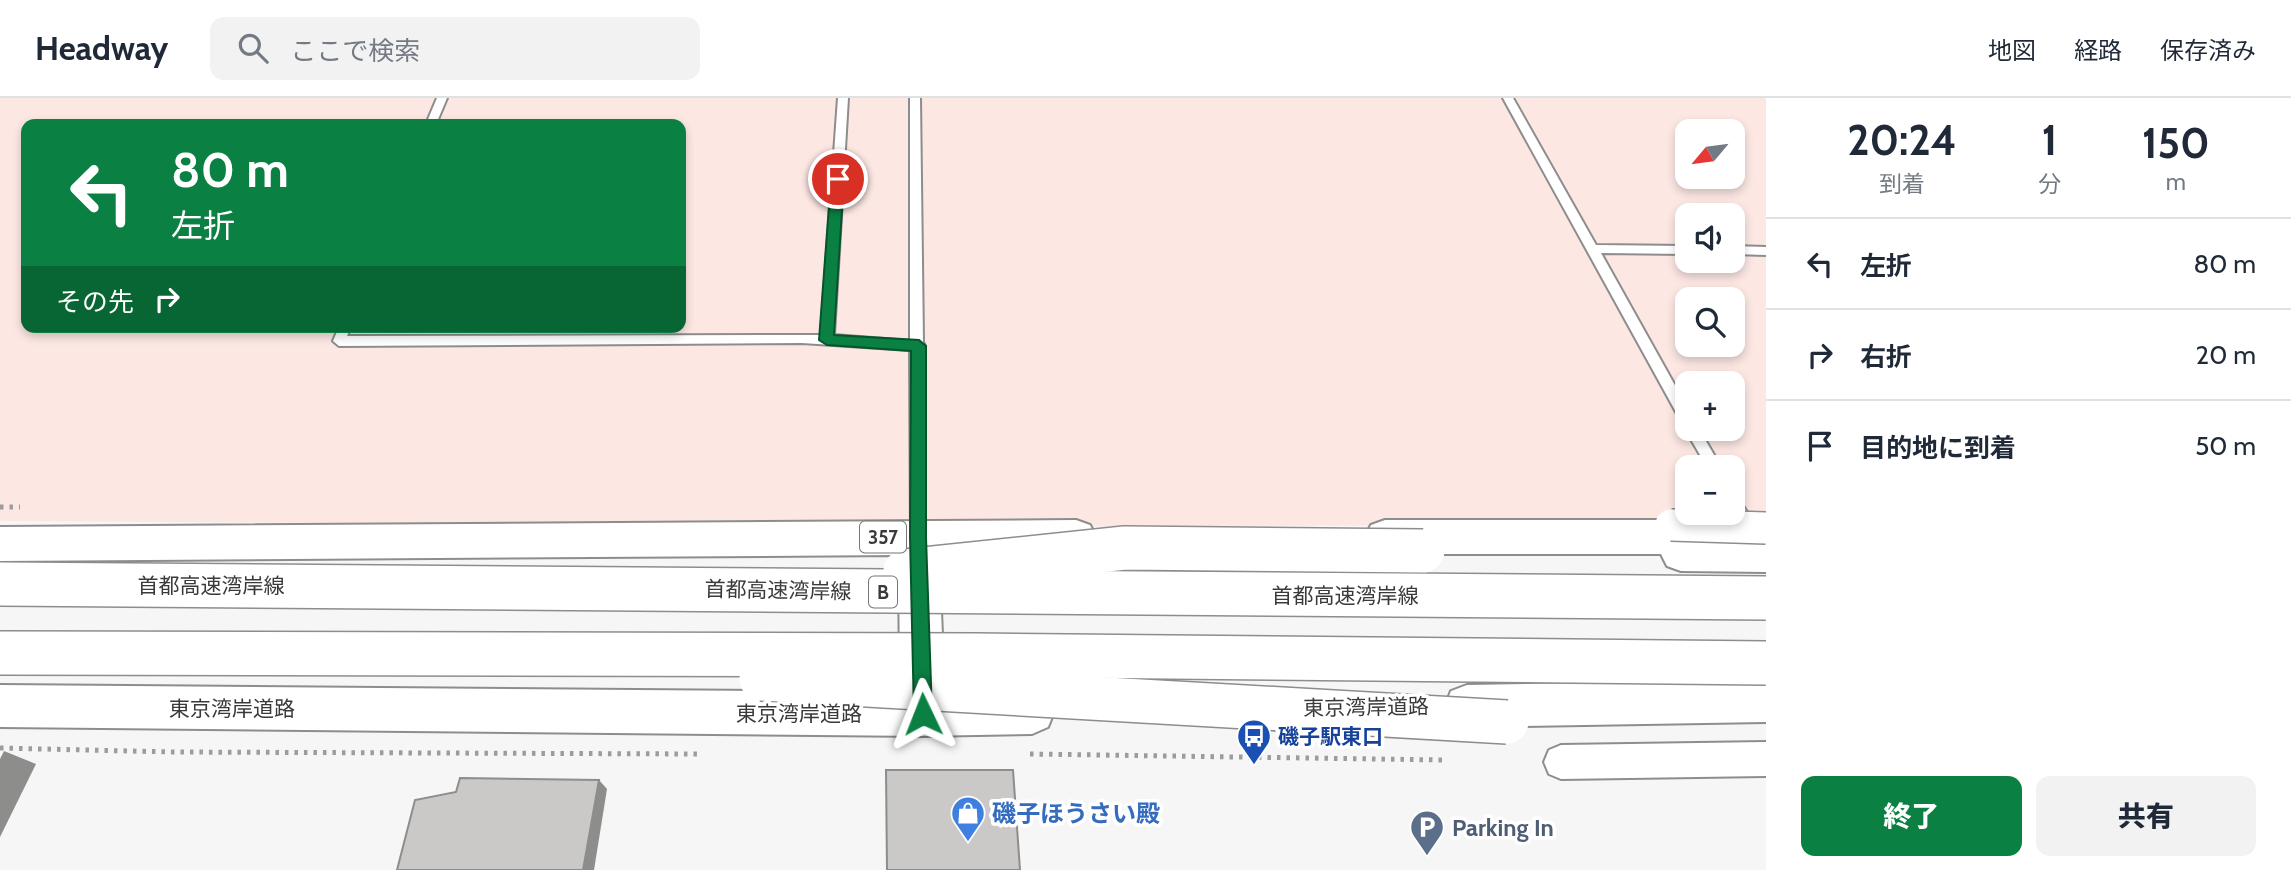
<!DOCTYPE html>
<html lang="ja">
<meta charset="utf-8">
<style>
body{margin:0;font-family:Cabin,"Noto Sans JP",sans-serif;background:#f2f2f3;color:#1f2937;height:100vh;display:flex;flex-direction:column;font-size:26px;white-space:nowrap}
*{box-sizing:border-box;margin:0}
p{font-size:23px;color:#747a83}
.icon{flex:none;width:38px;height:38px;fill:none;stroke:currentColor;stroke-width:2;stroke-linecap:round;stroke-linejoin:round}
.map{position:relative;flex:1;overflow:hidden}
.side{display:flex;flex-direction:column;background:#fff;width:525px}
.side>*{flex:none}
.banner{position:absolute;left:21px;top:21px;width:665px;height:214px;border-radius:14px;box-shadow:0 4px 10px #0003;background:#0b8043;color:#fff;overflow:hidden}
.needle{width:46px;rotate:241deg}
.tools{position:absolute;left:1675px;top:21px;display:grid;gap:14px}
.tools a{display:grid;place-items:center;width:70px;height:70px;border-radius:14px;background:#fff;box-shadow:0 4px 10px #0003;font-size:35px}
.pin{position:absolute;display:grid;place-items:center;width:60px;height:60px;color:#fff;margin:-30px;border:4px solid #fff;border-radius:50%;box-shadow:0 2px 7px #0007}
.me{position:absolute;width:77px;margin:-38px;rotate:358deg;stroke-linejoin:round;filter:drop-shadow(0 0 5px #0008)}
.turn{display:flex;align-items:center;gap:24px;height:147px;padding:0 35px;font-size:32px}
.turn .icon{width:91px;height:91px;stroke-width:2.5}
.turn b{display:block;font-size:49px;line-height:60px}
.then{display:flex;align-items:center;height:66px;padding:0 35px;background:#0003;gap:14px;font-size:26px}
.eta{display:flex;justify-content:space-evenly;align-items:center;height:119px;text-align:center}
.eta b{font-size:42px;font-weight:800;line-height:49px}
.primary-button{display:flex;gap:14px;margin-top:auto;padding:14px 35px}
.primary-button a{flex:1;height:80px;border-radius:14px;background:#0b8043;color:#fff;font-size:28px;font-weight:800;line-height:80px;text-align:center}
.primary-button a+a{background:#f2f2f3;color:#1f2937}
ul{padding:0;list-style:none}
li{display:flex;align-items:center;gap:21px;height:91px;padding:0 35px;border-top:2px solid #e0e1e3}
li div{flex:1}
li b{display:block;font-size:26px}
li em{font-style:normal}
header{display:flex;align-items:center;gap:42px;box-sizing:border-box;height:98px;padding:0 35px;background:#fff;border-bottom:2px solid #e0e1e3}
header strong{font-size:33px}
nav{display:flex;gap:38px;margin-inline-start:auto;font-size:24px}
.search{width:490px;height:63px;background:#f2f2f3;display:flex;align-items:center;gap:18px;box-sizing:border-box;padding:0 24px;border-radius:14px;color:#747a83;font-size:26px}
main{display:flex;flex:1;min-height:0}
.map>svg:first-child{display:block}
.industrial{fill:#fce7e3;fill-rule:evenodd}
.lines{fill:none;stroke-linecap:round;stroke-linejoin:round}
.lane-casing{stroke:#8d8d8e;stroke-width:4}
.street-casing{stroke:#8d8d8e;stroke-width:4}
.highway-casing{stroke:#8d8d8e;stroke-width:4}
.path{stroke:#9c9c9d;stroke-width:5;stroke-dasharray:3.5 6;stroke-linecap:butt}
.lane{fill:#fff;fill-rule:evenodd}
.street{fill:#fff;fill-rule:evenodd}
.highway{fill:#fff;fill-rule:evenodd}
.street-bridge-casing{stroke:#8d8d8e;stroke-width:34;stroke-linecap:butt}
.highway-bridge-casing{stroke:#8d8d8e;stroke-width:46;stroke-linecap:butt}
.street-bridge{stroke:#fff;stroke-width:31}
.highway-bridge{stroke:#fff;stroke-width:43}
.shaded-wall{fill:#8d8d8c}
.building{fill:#cac9c8;stroke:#8d8d8c;stroke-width:2}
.route{fill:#0b8043;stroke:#07532c;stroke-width:2}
.labels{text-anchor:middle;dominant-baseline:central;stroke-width:7;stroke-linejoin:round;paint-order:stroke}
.shield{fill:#fff;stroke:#757576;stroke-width:2}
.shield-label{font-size:19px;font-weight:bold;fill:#3a3a3b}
.street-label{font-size:21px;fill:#3a3a3b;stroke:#fff}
.transit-label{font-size:21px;font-weight:bold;fill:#164399;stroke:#fff;text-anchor:start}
.near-shop-label{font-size:24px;font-weight:bold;fill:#366cbe;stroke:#fff;text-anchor:start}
.near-service-label{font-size:24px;font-weight:bold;fill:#4e5e75;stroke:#fff;text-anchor:start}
</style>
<header>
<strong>Headway</strong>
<div class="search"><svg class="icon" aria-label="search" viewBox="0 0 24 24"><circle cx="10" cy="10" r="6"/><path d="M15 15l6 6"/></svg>ここで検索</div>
<nav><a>地図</a><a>経路</a><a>保存済み</a></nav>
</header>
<main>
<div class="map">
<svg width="1766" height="772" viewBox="0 0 1766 772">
<rect width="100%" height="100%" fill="#f6f6f7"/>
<!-- industrial -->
<path class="industrial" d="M0,0H1766V426L968,429L0,423ZM26,26H681V229H26ZM1687,33H1732V79H1687ZM1687,117H1732V163H1687ZM1687,201H1732V247H1687ZM1687,285H1732V331H1687ZM1687,369H1732V415H1687Z"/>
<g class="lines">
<!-- lane casing -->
<g class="lane-casing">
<g id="lane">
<path d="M437,0H447L436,26H426Z"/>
<path d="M838,0H848L834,237L910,243V0H920L923,244L925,248L923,252L925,439L923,443L918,445L913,443L911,439L910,252L802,245L339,248L333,243L339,229H351L347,238L821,237Z"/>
<path d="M1503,0H1513L1596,147L1687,148V156L1601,155L1687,309V326L1682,325Z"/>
<path d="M1732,148L1766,149V157L1732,156Z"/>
<path d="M1687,328V331H1699L1721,369H1707L1685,331Z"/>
<path d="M1732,396L1737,398L1753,424L1755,428L1753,432C1734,437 1732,409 1732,396Z"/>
</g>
</g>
<!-- street casing -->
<g class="street-casing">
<path id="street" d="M1766,644V678L1561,681L1549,676L1544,664L1549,652L1561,647Z"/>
</g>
<!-- highway casing -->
<g class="highway-casing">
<g id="highway">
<path d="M1076,422L1090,427L1096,439L1090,451L1076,456L936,457L939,464L944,586L940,594L1032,592L1048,599L1054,614L1048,629L1032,636L923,638L0,629V587L904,594L900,586L899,464L902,457L0,463V429Z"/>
<path d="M1385,422H1713L1727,427L1732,438H1766V474L1681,473L1667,468L1661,456H1385L1371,451L1365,439L1371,427Z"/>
<path d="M1766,582V624L1467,629L1451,623L1445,608L1451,593L1467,587Z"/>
</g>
</g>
<!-- path -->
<g class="path">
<path d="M0,409H20"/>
<path d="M0,650L172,654L699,656"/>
<path d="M1030,656L1445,662"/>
</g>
<!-- lane -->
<use href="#lane" class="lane"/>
<!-- street -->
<use href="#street" class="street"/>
<!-- highway -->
<use href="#highway" class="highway"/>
<!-- street-bridge casing -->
<g class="street-bridge-casing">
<path id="street-bridge" d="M1671,427L1766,430"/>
</g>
<!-- highway-bridge casing -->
<g class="highway-bridge-casing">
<g id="highway-bridge">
<path d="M905,473L1125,450L1423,453"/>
<path d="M0,486L1766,500"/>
<path d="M0,555L977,557L1766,565"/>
<path d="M761,581L1507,624"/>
</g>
</g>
<!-- street-bridge -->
<use href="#street-bridge" class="street-bridge"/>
<!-- highway-bridge -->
<use href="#highway-bridge" class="highway-bridge"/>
</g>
<!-- shaded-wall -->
<g class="shaded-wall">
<path d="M4,653L36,666L0,739V661Z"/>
<path d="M599,682L607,691L594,772H583Z"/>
</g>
<!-- building -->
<g class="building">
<path d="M886,672H1013L1020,772H887Z"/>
<path d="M460,680L599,682L583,772H397L415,702L456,694Z"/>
</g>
<!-- route -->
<path class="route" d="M838,76L844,81L834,237L919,242L926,248V439L932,616L930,622L923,625L917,622L914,616L910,439L911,253L827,247L819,242L831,81Z"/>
<!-- icons -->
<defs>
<g id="bus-pin" transform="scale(1.75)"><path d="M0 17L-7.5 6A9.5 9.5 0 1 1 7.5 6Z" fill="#1a4fb4" stroke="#fff"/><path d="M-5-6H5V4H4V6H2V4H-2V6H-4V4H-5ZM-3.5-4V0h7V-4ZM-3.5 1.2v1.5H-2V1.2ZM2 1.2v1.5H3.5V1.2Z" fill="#fff"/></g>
<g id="shop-pin" transform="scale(1.75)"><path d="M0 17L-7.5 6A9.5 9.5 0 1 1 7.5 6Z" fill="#3f7fe0" stroke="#fff"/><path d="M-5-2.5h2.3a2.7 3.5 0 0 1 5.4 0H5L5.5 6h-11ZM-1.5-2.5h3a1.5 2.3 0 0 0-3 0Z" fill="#fff"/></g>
<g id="parking-pin" transform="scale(1.75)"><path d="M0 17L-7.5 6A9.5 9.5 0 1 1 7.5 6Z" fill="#5c6f8a" stroke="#fff"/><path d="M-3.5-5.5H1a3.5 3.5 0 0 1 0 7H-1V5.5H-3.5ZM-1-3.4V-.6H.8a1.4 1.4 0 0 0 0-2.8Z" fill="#fff"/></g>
</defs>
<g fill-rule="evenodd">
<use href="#bus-pin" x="1254" y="638"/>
<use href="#shop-pin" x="968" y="715"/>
<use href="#parking-pin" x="1427" y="729"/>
</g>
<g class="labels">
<!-- shield labels -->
<g class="shield">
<rect x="860" y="423.5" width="46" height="31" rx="5"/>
<rect x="869" y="478.5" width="28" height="31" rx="5"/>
</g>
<g class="shield-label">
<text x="883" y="439">357</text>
<text x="883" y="494">B</text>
</g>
<!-- street labels -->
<g class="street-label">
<text x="211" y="487">首都高速湾岸線</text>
<text transform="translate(778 492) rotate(1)">首都高速湾岸線</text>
<text x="1345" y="497">首都高速湾岸線</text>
<text transform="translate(1366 609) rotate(-1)">東京湾岸道路</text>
<text x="232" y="610">東京湾岸道路</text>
<text x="799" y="615">東京湾岸道路</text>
</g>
<!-- transit labels -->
<g class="transit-label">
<text x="1278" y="638">磯子駅東口</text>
</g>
<!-- near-shop labels -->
<g class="near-shop-label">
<text x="992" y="715">磯子ほうさい殿</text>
</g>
<!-- near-service labels -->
<g class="near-service-label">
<text x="1452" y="729">Parking In</text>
</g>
</g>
</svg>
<div class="tools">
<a><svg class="needle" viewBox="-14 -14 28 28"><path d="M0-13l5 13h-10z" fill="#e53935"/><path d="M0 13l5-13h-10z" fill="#747a83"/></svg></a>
<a><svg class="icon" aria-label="sound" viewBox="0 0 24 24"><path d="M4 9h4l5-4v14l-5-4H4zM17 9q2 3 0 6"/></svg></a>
<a><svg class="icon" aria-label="search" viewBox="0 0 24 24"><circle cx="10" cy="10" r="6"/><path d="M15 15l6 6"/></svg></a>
<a>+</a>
<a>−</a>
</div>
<div class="pin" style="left:838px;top:81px;background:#d93025"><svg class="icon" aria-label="arrive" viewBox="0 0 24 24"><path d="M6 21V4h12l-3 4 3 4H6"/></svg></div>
<svg class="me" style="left:923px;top:616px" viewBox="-20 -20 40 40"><path d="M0-17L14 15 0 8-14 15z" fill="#0b8043" stroke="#fff" stroke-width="4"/></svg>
<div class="banner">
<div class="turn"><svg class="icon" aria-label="left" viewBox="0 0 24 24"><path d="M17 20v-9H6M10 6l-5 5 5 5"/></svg><div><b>80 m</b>左折</div></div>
<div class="then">その先<svg class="icon" aria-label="right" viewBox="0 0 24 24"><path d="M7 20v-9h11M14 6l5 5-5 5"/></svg></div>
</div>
</div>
<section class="side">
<div class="eta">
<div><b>20:24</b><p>到着</p></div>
<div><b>1</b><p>分</p></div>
<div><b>150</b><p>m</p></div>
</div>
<ul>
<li><svg class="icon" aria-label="left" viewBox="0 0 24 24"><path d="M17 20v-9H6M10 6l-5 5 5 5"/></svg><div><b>左折</b></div><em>80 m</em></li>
<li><svg class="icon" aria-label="right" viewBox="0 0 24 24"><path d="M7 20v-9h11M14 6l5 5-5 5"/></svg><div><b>右折</b></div><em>20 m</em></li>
<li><svg class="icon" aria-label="arrive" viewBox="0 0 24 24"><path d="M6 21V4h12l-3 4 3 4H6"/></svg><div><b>目的地に到着</b></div><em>50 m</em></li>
</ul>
<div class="primary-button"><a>終了</a><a>共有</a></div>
</section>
</main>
